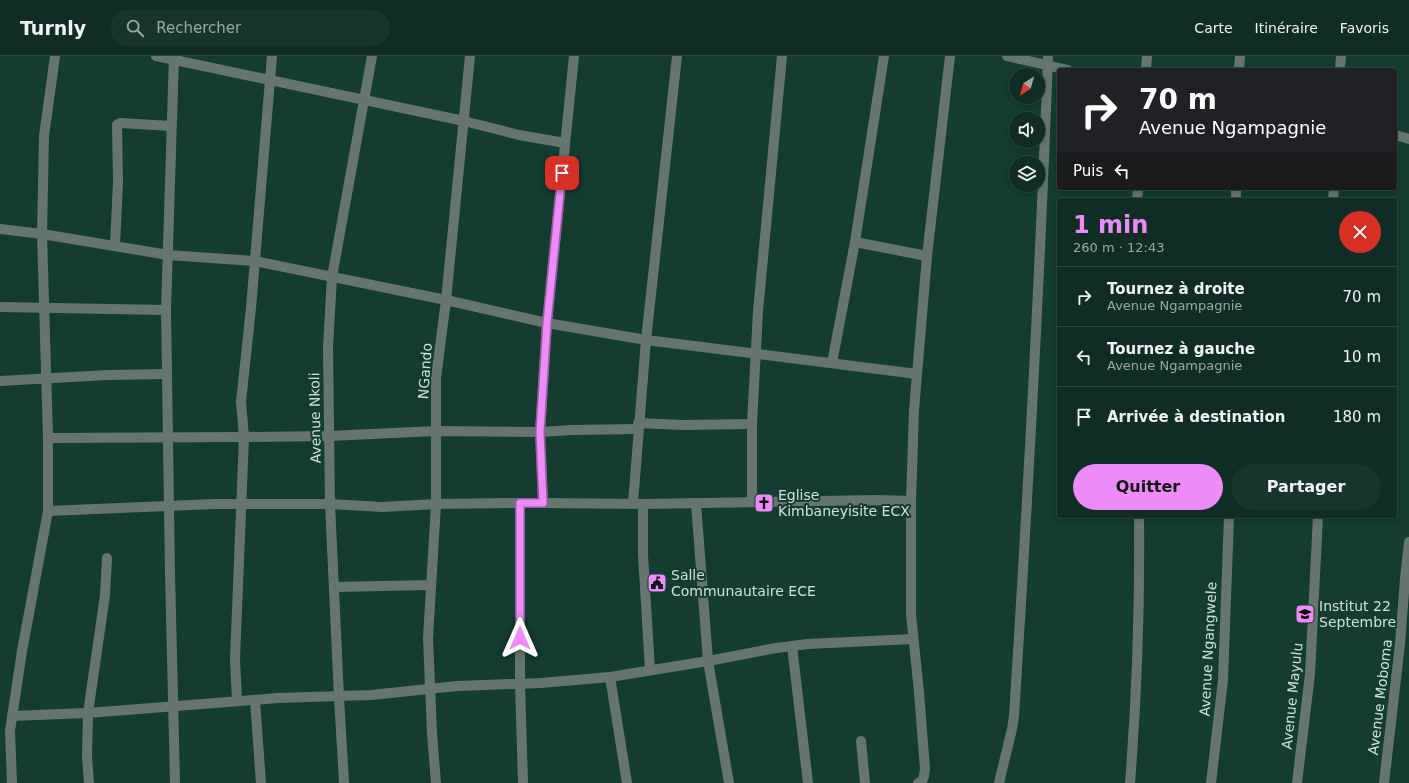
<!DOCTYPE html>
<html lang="fr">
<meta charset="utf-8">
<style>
body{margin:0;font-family:"DejaVu Sans",sans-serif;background:#18352d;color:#f1f3f6;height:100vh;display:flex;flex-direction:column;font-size:15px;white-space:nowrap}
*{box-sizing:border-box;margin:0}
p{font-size:13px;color:#9ba8a7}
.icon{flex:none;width:22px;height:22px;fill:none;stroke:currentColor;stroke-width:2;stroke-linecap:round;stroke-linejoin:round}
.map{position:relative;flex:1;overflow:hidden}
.details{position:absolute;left:1057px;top:142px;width:340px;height:320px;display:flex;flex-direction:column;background:#0f2d25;border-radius:4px;box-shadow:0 2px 6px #0003,0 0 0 1px #2f4942}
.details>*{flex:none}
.top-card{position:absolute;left:1057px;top:12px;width:340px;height:122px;border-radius:4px;box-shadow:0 2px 6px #0003,0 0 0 1px #2f4942;background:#202124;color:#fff;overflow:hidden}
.needle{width:26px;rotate:217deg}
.tools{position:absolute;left:1009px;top:12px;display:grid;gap:8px}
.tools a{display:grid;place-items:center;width:36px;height:36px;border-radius:50%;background:#0f2d25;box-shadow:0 2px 6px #0003,0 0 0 1px #2f4942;font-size:20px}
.pin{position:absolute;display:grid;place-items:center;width:34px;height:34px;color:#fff;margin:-17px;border-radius:8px;box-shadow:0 2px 6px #0006}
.me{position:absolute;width:44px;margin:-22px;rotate:0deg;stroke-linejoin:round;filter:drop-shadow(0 0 3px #0008)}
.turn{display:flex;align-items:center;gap:14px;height:84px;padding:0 16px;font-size:18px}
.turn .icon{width:52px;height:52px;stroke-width:2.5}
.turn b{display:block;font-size:28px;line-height:34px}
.then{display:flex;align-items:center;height:38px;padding:0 16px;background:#0003;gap:8px;font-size:15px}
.round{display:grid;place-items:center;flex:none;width:42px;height:42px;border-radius:21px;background:#18352d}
.overview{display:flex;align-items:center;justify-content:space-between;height:68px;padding:0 16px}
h1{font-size:24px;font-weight:700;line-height:30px;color:#ed8cf9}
.button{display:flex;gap:8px;margin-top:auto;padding:8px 16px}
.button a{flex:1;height:46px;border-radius:24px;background:#ed8cf9;color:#111;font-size:16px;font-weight:700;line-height:46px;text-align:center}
.button a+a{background:#18352d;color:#f1f3f6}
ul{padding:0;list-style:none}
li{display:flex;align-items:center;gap:12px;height:60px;padding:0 16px;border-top:1px solid #2f4942}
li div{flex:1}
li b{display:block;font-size:15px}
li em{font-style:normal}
header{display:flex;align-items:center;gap:24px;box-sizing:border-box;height:56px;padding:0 20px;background:#0f2d25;border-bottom:1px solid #2f4942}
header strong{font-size:19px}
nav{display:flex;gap:22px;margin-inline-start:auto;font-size:14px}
.search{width:280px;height:36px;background:#18352d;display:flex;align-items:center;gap:10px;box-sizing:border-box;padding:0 14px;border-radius:22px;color:#9ba8a7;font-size:15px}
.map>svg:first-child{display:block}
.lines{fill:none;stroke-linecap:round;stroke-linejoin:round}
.minor{stroke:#657671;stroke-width:10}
.route-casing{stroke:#9a5ba2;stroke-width:10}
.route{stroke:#ed8cf9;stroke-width:7}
.labels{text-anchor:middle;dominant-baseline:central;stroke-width:4;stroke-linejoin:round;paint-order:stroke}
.street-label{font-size:14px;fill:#cee3dc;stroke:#143c31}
.poi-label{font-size:14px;fill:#cee3dc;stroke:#143c31;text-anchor:start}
</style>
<header>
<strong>Turnly</strong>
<div class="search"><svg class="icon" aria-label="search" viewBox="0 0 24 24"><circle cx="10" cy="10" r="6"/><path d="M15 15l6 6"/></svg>Rechercher</div>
<nav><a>Carte</a><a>Itinéraire</a><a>Favoris</a></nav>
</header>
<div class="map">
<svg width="1409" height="727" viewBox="0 0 1409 727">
<rect width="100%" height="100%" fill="#143c31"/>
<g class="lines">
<!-- minor -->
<g class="minor">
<path d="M156,0L464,65L519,79L565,87"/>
<path d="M174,0L166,254L170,516L175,727"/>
<path d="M1007,0L1068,14"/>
<path d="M1146,14L1147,0"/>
<path d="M1239,14L1240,0"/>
<path d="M1340,14L1341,0"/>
<path d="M1395,79L1409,83"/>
<path d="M1137,144L1138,132"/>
<path d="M1236,144V132"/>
<path d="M1333,144L1334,132"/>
<path d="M0,173L42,178L168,199L254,205L446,244L547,267L646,284L917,318"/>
<path d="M855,186L927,200"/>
<path d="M115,190L118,126L117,69L120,67L171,70"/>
<path d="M0,251L166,254"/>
<path d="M832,307L855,186L884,0"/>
<path d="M0,325L108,319L167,318"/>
<path d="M638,367L683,369L752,368"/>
<path d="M48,382L244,381L329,380L436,375L540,376L572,374L638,373"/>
<path d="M752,446V368L758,255L782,0"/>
<path d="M543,447L643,448L877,444L911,445"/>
<path d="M633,447L646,284L677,0"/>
<path d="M696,447L708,605L729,727"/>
<path d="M643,448V499L650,614"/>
<path d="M48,455L215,448H330L382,451L436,448L520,447"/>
<path d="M334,531L431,529"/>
<path d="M792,590L808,727"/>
<path d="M610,621L627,727"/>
<path d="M255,644L261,727"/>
<path d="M237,645L235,603L244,381L241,346L251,252L272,0"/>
<path d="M12,660L88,657L278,642L371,639L457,630L541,627L610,621L708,605L776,592L808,588L913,583"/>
<path d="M861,685L865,727"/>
<path d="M12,727L10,675L22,595L48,455V382L42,178L44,80L55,0"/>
<path d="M89,727L87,700L88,657L105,539L107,502"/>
<path d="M344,727L339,641L330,448L328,291L332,221L372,0"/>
<path d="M436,727L432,677L428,582L436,448V322L446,244L470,0"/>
<path d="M523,727L520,628V447H543L540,376L547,267L574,0"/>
<path d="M918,727L922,725L924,720L925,713L919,636L911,558V445L914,354L927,200L950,0"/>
<path d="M999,727L1012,673L1014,660C1028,440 1040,220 1048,0"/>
<path d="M1130,727C1137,638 1140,549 1139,460"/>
<path d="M1211,727L1223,624L1229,460"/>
<path d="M1297,727L1310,618L1318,460"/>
<path d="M1384,727L1400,588L1405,523L1409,486"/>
</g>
</g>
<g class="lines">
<!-- route casing -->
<g class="route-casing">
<path id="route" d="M520,582V447H543L540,376L547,267L562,117"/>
</g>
<!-- route -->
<use href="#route" class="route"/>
</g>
<!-- icons -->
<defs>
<g id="church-square" transform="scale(1)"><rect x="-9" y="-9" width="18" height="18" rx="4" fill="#ed8cf9" stroke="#143c31"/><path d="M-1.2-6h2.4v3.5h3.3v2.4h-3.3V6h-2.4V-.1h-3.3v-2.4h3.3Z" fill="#111"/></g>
<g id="civic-square" transform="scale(1)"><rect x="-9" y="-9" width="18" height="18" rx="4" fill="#ed8cf9" stroke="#143c31"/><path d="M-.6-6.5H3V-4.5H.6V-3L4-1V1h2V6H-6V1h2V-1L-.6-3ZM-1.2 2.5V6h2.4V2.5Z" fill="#111"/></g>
<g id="school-square" transform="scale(1)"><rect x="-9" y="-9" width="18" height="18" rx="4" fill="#ed8cf9" stroke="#143c31"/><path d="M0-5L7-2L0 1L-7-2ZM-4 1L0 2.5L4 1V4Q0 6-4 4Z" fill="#111"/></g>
</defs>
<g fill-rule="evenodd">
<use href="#church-square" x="764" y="447"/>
<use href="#civic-square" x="657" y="527"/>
<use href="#school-square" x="1305" y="558"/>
</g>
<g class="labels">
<!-- street labels -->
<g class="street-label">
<text transform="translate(425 315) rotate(-86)">NGando</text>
<text transform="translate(315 362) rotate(-91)">Avenue Nkoli</text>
<text transform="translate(1208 593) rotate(-87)">Avenue Ngangwele</text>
<text transform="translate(1292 640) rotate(-84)">Avenue Mayulu</text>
<text transform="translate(1380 641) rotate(-83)">Avenue Moboma</text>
</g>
<!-- poi labels -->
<g class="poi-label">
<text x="778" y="439">Eglise<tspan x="778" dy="16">Kimbaneyisite ECX</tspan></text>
<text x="671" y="519">Salle<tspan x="671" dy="16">Communautaire ECE</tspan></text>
<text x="1319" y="550">Institut 22<tspan x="1319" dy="16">Septembre</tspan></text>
</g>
</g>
</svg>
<div class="tools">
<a><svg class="needle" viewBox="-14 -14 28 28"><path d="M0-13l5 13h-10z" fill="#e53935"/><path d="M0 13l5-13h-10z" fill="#9ba8a7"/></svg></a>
<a><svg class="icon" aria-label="sound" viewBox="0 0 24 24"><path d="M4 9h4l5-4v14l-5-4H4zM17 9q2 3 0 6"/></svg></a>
<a><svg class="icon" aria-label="layers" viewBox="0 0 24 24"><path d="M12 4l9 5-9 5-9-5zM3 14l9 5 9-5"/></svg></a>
</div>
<div class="pin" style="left:562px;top:117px;background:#d93025"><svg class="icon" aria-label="arrive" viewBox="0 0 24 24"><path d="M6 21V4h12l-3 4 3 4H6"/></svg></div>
<svg class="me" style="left:520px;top:582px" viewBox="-20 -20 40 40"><path d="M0-17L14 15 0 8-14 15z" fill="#ed8cf9" stroke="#fff" stroke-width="4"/></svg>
<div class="top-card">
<div class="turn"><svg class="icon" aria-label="right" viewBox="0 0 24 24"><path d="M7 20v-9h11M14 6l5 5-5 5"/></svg><div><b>70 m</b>Avenue Ngampagnie</div></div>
<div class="then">Puis<svg class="icon" aria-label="left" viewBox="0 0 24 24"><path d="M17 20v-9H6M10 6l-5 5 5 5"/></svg></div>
</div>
<section class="details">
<div class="overview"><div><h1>1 min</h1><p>260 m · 12:43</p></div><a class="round" style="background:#d93025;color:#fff"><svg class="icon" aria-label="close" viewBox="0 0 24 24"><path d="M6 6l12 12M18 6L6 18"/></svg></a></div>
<ul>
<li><svg class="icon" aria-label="right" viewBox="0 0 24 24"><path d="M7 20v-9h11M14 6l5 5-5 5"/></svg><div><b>Tournez à droite</b><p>Avenue Ngampagnie</p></div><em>70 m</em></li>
<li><svg class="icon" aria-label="left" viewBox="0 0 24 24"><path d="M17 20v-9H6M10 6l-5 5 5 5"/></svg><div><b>Tournez à gauche</b><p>Avenue Ngampagnie</p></div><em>10 m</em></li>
<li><svg class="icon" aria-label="arrive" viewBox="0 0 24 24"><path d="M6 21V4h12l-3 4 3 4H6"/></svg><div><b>Arrivée à destination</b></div><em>180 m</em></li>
</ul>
<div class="button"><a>Quitter</a><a>Partager</a></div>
</section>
</div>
